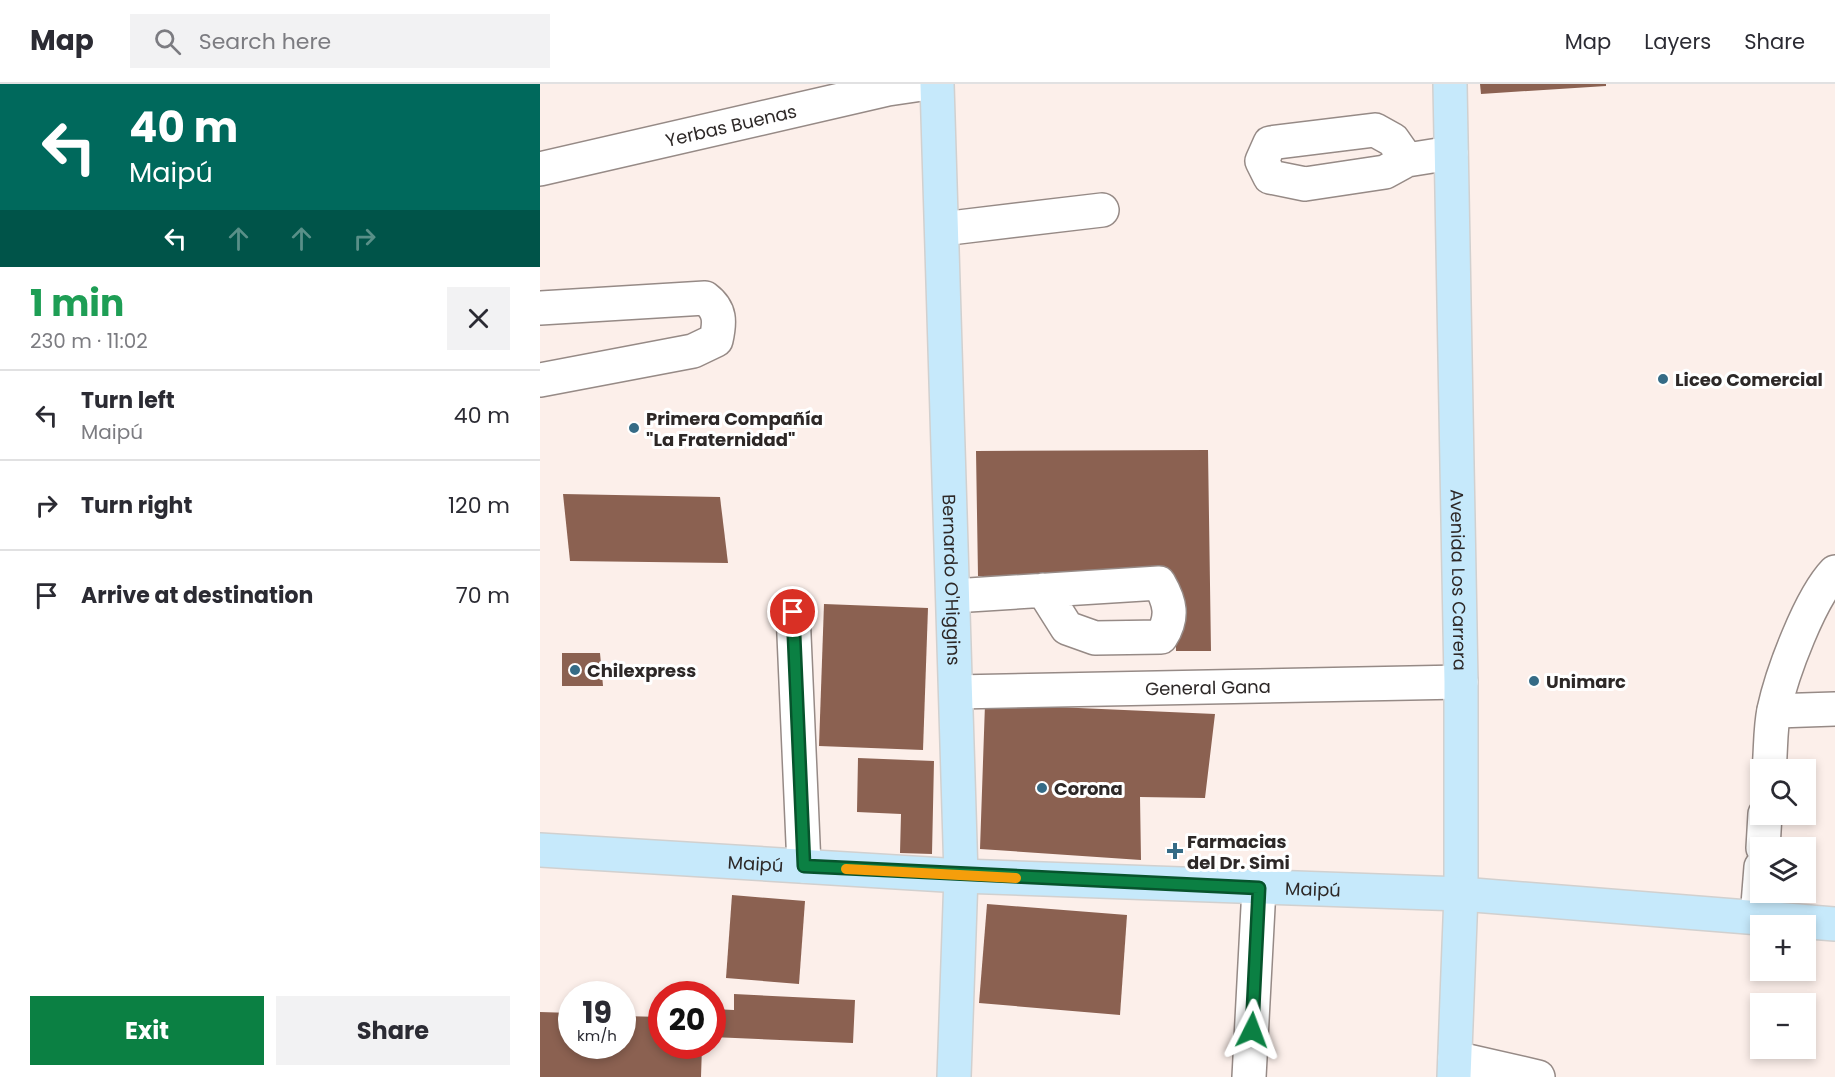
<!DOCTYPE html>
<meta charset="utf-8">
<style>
body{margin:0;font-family:Poppins,sans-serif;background:#f2f2f3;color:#2b2b33;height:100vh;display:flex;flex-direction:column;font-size:22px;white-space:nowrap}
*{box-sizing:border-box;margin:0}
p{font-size:20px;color:#7c7c81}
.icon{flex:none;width:33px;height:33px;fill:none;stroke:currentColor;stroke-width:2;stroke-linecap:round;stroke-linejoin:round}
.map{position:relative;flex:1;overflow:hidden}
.side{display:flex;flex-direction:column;background:#fff;width:540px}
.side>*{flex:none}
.banner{background:#00695c;color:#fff;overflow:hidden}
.buttons{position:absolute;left:1210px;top:675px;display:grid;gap:12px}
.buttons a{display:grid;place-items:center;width:66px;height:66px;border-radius:0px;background:#fff;box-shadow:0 3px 9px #0003;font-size:30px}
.speed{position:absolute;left:18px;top:897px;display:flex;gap:12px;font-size:30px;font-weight:700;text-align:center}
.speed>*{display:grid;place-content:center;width:78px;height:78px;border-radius:50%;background:#fff;box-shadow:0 3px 9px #0003;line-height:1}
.speed small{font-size:15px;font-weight:400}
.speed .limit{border:9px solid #d22;background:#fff;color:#111}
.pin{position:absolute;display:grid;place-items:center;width:51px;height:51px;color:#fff;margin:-26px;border:3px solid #fff;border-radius:50%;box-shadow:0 2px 6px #0007}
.me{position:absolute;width:66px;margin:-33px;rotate:3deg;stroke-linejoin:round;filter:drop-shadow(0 0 4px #0008)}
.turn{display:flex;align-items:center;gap:21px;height:126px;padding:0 30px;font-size:27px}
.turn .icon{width:78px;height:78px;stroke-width:2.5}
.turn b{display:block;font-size:42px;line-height:51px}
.lanes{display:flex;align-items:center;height:57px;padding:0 30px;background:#0003;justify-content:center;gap:30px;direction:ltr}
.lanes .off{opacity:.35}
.round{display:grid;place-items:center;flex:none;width:63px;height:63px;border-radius:0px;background:#f2f2f3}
.overview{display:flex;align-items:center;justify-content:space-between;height:102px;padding:0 30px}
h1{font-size:36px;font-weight:700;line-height:45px;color:#1e9e55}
.button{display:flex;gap:12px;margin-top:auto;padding:12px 30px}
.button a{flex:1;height:69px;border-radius:0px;background:#0b8043;color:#fff;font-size:24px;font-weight:700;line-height:69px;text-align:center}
.button a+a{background:#f2f2f3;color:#2b2b33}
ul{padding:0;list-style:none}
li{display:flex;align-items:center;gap:18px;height:90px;padding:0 30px;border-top:2px solid #e1e1e2}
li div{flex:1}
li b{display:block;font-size:22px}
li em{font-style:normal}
header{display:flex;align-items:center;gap:36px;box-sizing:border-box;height:84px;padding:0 30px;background:#fff;border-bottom:2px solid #e1e1e2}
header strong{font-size:28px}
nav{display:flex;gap:33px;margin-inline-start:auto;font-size:21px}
.search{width:420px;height:54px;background:#f2f2f3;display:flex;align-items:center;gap:15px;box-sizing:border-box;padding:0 21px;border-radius:0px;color:#7c7c81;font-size:22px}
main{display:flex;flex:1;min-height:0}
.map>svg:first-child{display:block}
.building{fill:#8b6151}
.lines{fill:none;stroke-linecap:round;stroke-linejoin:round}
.minor-casing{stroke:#968a86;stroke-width:36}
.major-casing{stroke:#d1d0cf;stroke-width:36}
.minor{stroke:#fff;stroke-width:33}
.major{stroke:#c6e9fb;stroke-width:33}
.route-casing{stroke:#07532c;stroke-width:15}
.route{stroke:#0b8043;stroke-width:10}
.slow{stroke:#f59e0b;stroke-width:10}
.poi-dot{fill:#356b86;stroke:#fff;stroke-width:2}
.labels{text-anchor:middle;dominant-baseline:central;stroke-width:6;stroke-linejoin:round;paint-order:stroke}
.street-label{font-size:18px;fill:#2d2827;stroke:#fff}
.poi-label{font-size:18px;font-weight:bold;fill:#2d2827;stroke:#fff;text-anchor:start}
</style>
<header>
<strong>Map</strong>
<div class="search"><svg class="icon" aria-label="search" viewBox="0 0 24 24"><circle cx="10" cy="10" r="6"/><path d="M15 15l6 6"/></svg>Search here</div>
<nav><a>Map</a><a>Layers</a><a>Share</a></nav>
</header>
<main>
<section class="side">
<div class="banner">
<div class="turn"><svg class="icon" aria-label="left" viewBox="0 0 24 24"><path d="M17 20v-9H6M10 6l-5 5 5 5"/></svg><div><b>40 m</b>Maipú</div></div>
<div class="lanes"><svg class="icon" aria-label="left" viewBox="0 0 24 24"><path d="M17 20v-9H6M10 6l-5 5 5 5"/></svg><svg class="icon off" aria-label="ahead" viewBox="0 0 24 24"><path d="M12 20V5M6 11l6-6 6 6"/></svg><svg class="icon off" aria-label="ahead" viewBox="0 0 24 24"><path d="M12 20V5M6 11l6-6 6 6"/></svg><svg class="icon off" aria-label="right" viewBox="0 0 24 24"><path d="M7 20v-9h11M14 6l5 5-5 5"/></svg></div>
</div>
<div class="overview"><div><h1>1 min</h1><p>230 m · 11:02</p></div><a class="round"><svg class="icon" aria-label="close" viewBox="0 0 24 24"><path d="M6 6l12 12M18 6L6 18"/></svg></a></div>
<ul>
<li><svg class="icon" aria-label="left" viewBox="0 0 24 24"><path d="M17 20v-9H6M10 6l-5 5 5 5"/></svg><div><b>Turn left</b><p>Maipú</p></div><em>40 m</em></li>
<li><svg class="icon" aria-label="right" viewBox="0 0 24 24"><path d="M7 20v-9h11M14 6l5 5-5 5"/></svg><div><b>Turn right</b></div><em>120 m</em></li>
<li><svg class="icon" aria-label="arrive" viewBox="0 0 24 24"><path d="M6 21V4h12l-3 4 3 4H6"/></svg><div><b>Arrive at destination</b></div><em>70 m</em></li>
</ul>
<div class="button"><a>Exit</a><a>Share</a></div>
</section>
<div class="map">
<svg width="1295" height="993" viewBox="0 0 1295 993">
<rect width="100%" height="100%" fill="#fcefea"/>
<!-- building -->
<g class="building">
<path d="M940,0H1066V2L941,10Z"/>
<path d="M668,366L671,567H636L635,491L438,492L436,367Z"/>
<path d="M23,410L180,413L188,479L30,477Z"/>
<path d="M284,520L388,524L383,666L279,662Z"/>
<path d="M22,569H60L63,602H22Z"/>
<path d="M445,620L675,630L665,714L600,713L601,776L440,765Z"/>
<path d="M318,674L394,677L392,770L360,769L361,730L317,728Z"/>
<path d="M192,811L265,817L259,900L186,894Z"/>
<path d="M447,820L587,831L580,931L439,919Z"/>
<path d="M194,910L315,916L313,959L172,953V925L194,926Z"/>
<path d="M0,928L32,929V962H82V932L122,933V962H162L161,993H0Z"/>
</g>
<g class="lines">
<!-- minor casing -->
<g class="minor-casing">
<g id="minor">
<path d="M867,76L853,56L835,46L730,59L722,77L730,93L765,100L845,88L867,76L911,69"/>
<path id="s1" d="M0,85L348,5L382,0"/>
<path d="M402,145L562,126"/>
<path d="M0,224L165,214C181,226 180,238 176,256L153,267L0,296"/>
<path d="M413,512L619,499C630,518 634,533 621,553L555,554L527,544L503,506"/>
<path d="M253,528L264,782"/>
<path id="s2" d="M416,608L921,598"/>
<path d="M1234,627L1295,625"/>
<path d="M1229,686C1231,666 1230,645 1234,626C1242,589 1270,514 1295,488"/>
<path d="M1223,764L1225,730"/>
<path d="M1217,833L1221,783"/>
<path d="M915,974L998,993"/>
<path d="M709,993L719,804"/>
</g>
</g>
<!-- major casing -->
<g class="major-casing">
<g id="major">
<path id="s3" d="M397,0L421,792L414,993"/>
<path id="s4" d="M910,0L921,598V810L914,993"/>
<path id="s5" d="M0,766L421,792L921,810L1295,840"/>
</g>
</g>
<!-- minor -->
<use href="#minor" class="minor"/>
<!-- major -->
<use href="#major" class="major"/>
</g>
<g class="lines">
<!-- route casing -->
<g class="route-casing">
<path id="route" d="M253,528L264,782L719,804L712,946"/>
</g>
<!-- route -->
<use href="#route" class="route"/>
<!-- slow -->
<path class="slow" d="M306,785L476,794"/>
</g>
<!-- markers -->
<g class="poi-dot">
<circle cx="1123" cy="295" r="6"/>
<circle cx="94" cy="344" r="6"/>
<circle cx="35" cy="586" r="6"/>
<circle cx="994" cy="597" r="6"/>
<circle cx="502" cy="704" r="6"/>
<path d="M632 758h6v6h6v6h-6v6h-6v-6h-6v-6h6z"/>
</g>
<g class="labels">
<!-- street labels -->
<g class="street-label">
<text stroke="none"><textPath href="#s1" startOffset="196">Yerbas Buenas</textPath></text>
<text stroke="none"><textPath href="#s3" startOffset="496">Bernardo O'Higgins</textPath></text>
<text stroke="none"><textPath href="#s4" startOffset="496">Avenida Los Carrera</textPath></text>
<text stroke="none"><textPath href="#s2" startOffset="252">General Gana</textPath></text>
<text stroke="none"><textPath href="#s5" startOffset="216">Maipú</textPath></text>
<text stroke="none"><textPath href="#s5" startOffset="774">Maipú</textPath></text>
</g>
<!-- poi labels -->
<g class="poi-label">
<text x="1135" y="295">Liceo Comercial</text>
<text x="106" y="334">Primera Compañía<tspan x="106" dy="21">"La Fraternidad"</tspan></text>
<text x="47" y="586">Chilexpress</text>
<text x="1006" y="597">Unimarc</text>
<text x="514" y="704">Corona</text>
<text x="647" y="757">Farmacias<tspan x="647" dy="21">del Dr. Simi</tspan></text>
</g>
</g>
</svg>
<div class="buttons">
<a><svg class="icon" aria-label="search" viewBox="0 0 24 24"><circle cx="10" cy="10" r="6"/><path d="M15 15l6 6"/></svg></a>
<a><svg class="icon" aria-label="layers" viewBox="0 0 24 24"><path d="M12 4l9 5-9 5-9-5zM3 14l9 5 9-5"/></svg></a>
<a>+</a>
<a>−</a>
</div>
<div class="speed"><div>19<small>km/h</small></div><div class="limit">20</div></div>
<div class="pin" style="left:253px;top:528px;background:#d93025"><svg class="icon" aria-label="arrive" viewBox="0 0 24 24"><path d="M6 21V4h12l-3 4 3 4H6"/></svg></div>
<svg class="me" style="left:712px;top:946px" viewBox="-20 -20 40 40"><path d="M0-17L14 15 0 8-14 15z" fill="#0b8043" stroke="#fff" stroke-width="4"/></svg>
</div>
</main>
